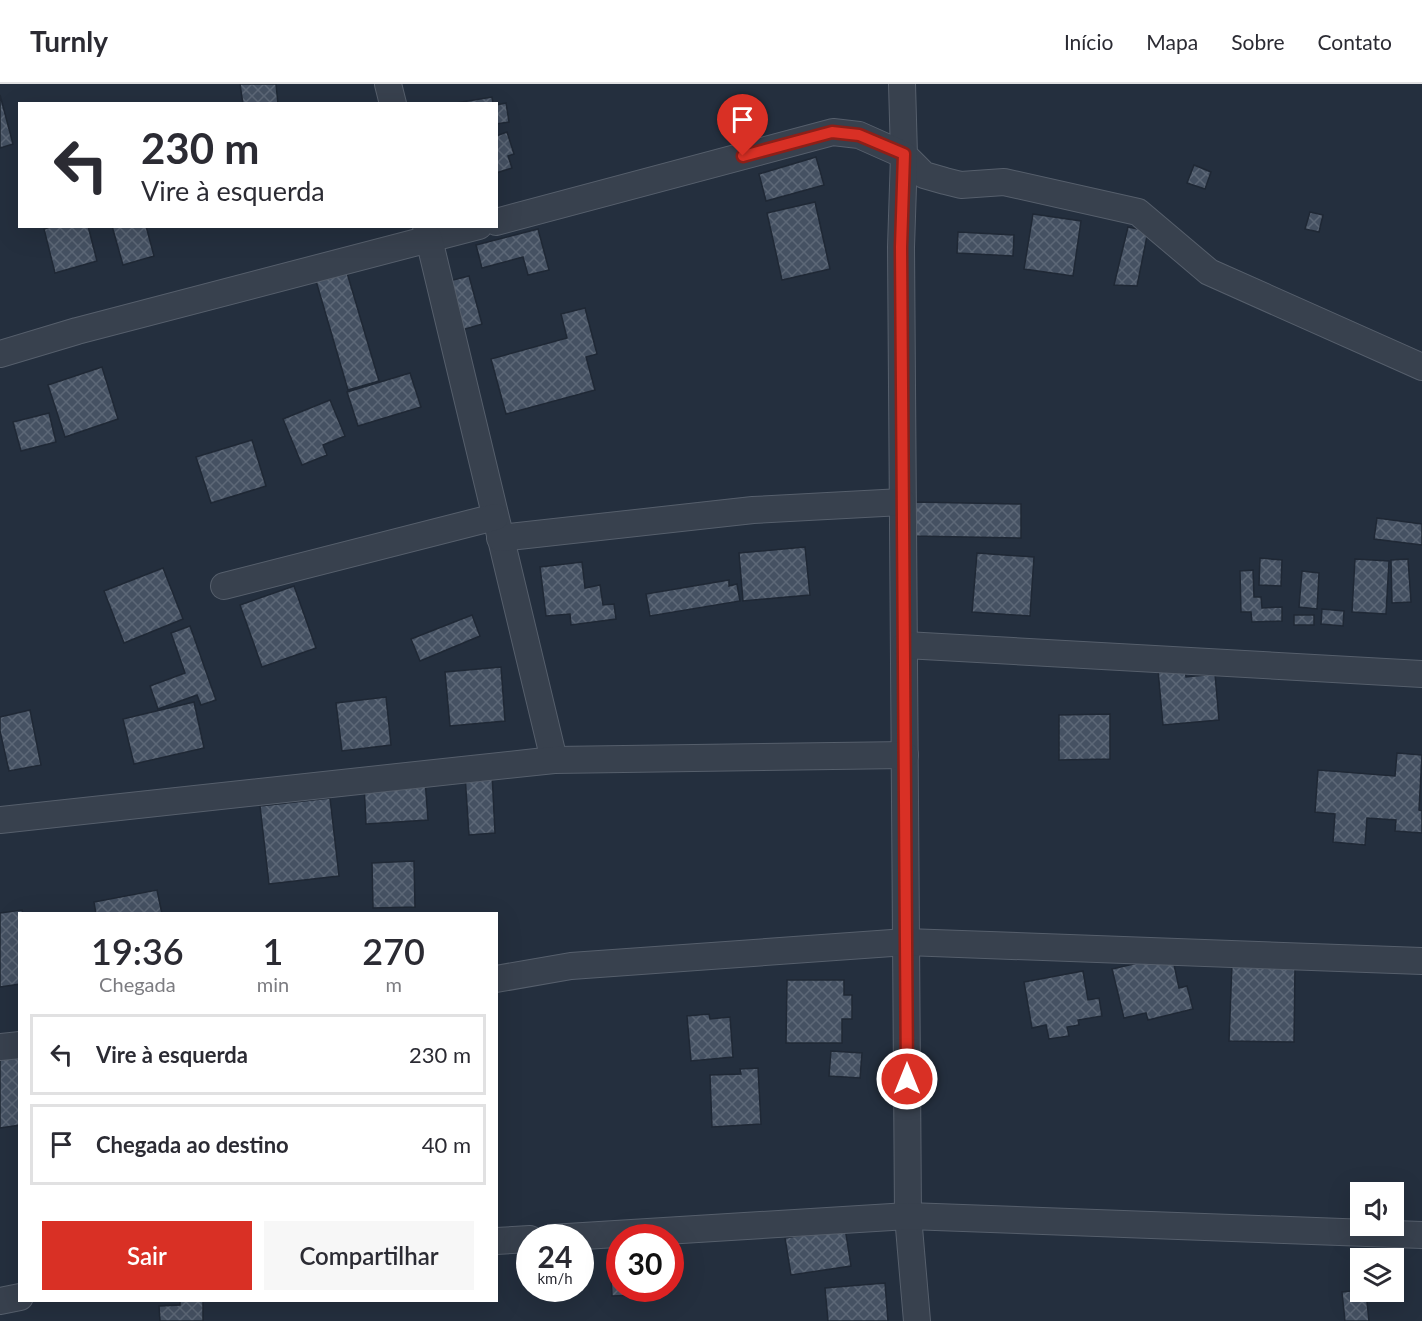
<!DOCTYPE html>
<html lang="pt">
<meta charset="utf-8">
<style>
body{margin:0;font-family:Lato,sans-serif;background:#f7f7f7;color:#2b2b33;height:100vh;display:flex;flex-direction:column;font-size:22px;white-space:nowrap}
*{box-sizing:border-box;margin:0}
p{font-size:20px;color:#7c7c81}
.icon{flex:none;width:33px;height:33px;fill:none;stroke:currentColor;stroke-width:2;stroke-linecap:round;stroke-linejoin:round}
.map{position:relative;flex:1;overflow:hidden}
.drawer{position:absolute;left:18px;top:828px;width:480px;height:390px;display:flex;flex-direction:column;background:#fff;border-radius:0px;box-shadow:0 6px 24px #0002}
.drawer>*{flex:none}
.top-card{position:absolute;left:18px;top:18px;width:480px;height:126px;border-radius:0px;box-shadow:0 6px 24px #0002;background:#fff;color:#2b2b33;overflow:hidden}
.fabs{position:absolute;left:1350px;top:1098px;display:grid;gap:12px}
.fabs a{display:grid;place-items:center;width:54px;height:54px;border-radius:0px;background:#fff;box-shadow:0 6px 24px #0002;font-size:30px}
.speed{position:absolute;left:516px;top:1140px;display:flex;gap:12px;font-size:30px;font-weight:700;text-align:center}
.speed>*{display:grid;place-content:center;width:78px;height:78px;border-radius:50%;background:#fff;box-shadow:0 6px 24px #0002;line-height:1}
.speed small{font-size:15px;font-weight:400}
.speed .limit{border:9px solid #d22;background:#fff;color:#111}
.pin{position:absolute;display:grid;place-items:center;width:51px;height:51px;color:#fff;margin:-62px -26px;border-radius:50% 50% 50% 0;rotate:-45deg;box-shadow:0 0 6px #0007}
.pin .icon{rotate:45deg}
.me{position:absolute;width:66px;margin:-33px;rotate:0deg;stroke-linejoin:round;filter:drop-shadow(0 0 4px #0008)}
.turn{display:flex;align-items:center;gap:21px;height:126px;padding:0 24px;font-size:27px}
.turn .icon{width:78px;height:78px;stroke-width:2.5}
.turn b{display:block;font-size:42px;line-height:51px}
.eta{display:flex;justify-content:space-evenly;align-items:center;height:102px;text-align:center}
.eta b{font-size:36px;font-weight:600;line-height:42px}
.primary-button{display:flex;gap:12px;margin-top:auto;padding:12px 24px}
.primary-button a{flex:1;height:69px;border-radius:0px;background:#d93025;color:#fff;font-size:24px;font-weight:600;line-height:69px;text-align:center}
.primary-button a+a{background:#f7f7f7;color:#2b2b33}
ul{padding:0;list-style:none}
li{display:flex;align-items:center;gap:18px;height:81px;margin:0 12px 9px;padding:0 12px;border:3px solid #e1e1e2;border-radius:0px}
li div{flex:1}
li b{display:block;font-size:22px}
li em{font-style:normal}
header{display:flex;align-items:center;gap:36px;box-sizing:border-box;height:84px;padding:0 30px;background:#fff;border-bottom:2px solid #e1e1e2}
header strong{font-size:28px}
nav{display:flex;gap:33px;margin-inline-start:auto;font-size:21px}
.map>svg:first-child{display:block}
.building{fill:url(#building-cross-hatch);stroke:#1f2835;stroke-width:1.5}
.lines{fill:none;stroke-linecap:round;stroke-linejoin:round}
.minor-casing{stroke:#565f6c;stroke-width:28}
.minor{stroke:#38414e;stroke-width:26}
.route-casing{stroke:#8d1f18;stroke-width:15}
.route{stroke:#d93025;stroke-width:10}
</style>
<header>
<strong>Turnly</strong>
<nav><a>Início</a><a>Mapa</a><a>Sobre</a><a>Contato</a></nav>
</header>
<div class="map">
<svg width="1422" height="1237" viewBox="0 0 1422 1237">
<defs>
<pattern id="building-cross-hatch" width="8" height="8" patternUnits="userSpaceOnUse" patternTransform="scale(1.5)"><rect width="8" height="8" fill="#455162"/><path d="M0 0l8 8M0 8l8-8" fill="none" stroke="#5d6877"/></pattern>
</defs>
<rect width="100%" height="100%" fill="#242f3e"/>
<!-- building -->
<g class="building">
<path d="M240,0H276L278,20H243Z"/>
<path d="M0,11L13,60L0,64Z"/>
<path d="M492,13L493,20H450Z"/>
<path d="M506,19L509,38L496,40V21Z"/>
<path d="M507,48L514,70L508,72L512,84L496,89V52Z"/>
<path d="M816,73L824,101L766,117L759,90Z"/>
<path d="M1194,81L1211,88L1205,105L1187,99Z"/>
<path d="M815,118L830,185L782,196L767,129Z"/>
<path d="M1310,128L1323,131L1319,148L1305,145Z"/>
<path d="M1033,130L1081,137L1073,192L1024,185Z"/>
<path d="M54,142H88L97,177L55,189L44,145Z"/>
<path d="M112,142H146L154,172L123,181Z"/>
<path d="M1128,143L1148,147L1137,202L1114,201Z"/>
<path d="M538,145L549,186L528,191L523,173L482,184L476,161Z"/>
<path d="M958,148L1014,151L1013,172L957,169Z"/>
<path d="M345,182L379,297L348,306L314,190Z"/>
<path d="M469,192L482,240L462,246L449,197Z"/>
<path d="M585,224L597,270L586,273L595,306L506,330L491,275L567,254L561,230Z"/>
<path d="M102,283L118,335L65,353L48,301Z"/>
<path d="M410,289L421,323L358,342L347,308Z"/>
<path d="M330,316L345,352L323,361L327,371L302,381L283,335Z"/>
<path d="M49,329L56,358L21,367L13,338Z"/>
<path d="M252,356L266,402L211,419L196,373Z"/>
<path d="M914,418L1021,420V454L914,452Z"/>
<path d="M1377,434L1422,440V461L1374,455Z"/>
<path d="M805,463L810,511L743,517L739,469Z"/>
<path d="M977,469L1034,473L1030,532L972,528Z"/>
<path d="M1260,474L1282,476L1281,502L1259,501Z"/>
<path d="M1355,475L1389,477L1386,530L1352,528Z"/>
<path d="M1408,475L1411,518L1392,519L1391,476Z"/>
<path d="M582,478L585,504L600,501L603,521L614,520L616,535L571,541L570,530L546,532L540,483Z"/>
<path d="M163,484L183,535L124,559L104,507Z"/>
<path d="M1253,486L1254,513H1261L1262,524L1282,523V537L1252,538L1251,528H1241L1240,487Z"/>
<path d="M1302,487L1319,489L1317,525L1299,523Z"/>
<path d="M729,496V502L737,500L740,517L650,532L646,510Z"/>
<path d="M294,502L316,564L262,583L240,521Z"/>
<path d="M1322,525L1344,527L1343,542L1321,540Z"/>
<path d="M472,531L480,552L420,577L411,555Z"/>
<rect x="1294" y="531" width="20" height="10"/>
<path d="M190,542L216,616L201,621L197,611L158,625L150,602L185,589L171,549Z"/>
<path d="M501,583L505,637L450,642L445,588Z"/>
<path d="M1185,583L1186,593L1215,590L1219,636L1163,641L1158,586Z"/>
<path d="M386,613L391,661L342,667L336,619Z"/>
<path d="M194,618L204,664L134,680L123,635Z"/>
<path d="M30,626L41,681L9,687L0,647V633Z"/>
<path d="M1110,630V675L1059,676V631Z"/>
<path d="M1397,669L1422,671L1419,726L1422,727V749L1395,747L1396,736L1367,734L1365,761L1333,758L1335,730L1315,728L1318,686L1395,692Z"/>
<path d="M492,689L495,749L469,751L465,691Z"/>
<path d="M425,695L428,736L366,740L364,700Z"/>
<path d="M330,714L339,792L269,800L260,722Z"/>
<path d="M414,777L415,823L373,824L372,779Z"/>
<path d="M157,806L162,830H96L94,818Z"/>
<path d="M22,826L23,830H20V900L0,903V829Z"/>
<path d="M1172,871L1179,904L1187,902L1193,925L1148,936L1146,929L1124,934L1112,885Z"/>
<path d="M1232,880L1295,882L1294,958L1229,957Z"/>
<path d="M1083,887L1088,916L1099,914L1102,932L1078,936L1079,941L1067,943L1069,952L1049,955L1046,941L1032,944L1024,898Z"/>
<path d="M787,896H844V911H852V935H842V959H786Z"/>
<path d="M709,930L710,935L730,933L733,973L691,977L687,932Z"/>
<path d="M831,967L862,969L860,994L829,992Z"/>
<path d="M20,972V1041L0,1044V974Z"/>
<path d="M758,984L761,1040L712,1043L710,991L741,990L740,985Z"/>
<path d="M845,1144L851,1182L791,1191L785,1154Z"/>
<path d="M611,1190H620V1204H658V1210L612,1212Z"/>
<path d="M885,1199L888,1237H828L825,1204Z"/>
<path d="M1360,1206L1366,1208L1369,1237H1345L1342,1208Z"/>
<path d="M180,1216H203V1237H160L159,1222L180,1221Z"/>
</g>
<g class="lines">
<!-- minor casing -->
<g class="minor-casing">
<g id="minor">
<path d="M388,0L393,20"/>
<path d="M902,0L904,71L924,91L945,97L961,101L1004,98L1138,128L1209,188L1422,283"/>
<path d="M496,138L833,48L859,51L904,71L901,163L908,1132L917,1237"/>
<path d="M426,142L429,155L479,142"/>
<path d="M0,270L77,247L429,155L554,676"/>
<path d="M500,454L753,426L902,418"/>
<path d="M224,502L495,433"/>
<path d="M905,561L1422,590"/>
<path d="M0,736L554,676L905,671"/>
<path d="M496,895L571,882L906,858L1422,877"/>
<path d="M0,963L20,961"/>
<path d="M551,1154L908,1132L1422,1151"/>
<path d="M496,1157L530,1155"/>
<path d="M0,1217L20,1213"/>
</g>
</g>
<!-- minor -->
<use href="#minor" class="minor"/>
</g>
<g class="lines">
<!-- route casing -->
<g class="route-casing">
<path id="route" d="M743,72L832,48L859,51L904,70L901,163L907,995"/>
</g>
<!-- route -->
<use href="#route" class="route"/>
</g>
</svg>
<div class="fabs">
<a><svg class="icon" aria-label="sound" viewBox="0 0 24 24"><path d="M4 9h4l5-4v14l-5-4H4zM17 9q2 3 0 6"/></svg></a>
<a><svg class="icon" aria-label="layers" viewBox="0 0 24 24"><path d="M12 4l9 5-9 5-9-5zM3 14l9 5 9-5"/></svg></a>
</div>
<div class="speed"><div>24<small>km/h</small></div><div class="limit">30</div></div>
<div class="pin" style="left:743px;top:72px;background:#d93025"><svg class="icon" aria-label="arrive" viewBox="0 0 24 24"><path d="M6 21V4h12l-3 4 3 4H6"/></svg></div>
<svg class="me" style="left:907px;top:995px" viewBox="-20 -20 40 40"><circle r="17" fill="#d93025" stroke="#fff" stroke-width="3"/><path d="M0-11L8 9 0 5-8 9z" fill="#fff"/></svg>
<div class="top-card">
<div class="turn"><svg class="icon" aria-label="left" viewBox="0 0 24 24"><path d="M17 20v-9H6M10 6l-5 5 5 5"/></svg><div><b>230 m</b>Vire à esquerda</div></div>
</div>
<section class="drawer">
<div class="eta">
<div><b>19:36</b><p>Chegada</p></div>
<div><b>1</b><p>min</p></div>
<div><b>270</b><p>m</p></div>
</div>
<ul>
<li><svg class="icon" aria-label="left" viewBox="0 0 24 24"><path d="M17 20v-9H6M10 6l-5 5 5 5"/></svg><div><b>Vire à esquerda</b></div><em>230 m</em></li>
<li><svg class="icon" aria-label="arrive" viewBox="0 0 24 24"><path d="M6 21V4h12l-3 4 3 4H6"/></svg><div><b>Chegada ao destino</b></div><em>40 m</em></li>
</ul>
<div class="primary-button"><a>Sair</a><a>Compartilhar</a></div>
</section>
</div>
